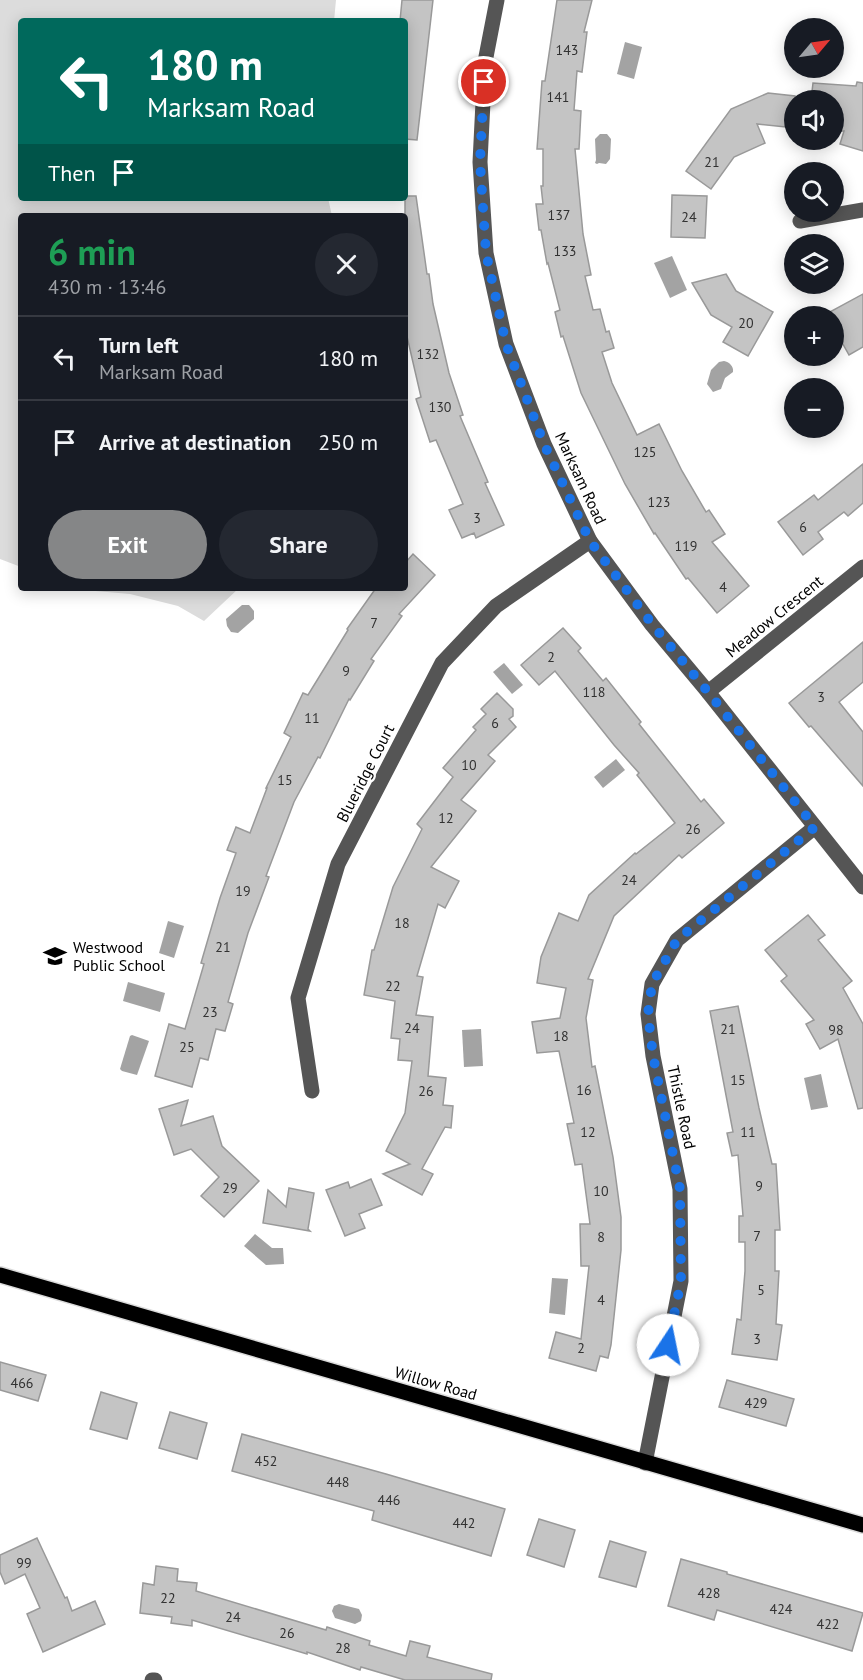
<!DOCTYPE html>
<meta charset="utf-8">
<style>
body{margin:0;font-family:"PT Sans",sans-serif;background:#242831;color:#f1f3f6;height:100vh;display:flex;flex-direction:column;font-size:22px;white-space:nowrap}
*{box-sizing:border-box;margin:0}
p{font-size:20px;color:#9ea1a6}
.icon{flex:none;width:33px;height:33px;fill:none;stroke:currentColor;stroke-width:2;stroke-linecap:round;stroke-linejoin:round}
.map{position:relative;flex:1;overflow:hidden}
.drawer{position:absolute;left:18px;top:213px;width:390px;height:378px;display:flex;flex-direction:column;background:#171b24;border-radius:6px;box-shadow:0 3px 15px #0003}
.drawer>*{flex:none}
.guide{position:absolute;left:18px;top:18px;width:390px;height:183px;border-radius:6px;box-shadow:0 3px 15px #0003;background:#00695c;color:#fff;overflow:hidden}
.needle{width:39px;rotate:61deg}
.buttons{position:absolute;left:784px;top:18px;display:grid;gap:12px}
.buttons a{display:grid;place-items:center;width:60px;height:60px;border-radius:50%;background:#171b24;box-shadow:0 3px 15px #0003;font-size:30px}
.pin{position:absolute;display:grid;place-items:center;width:51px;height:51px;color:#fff;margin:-26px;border:3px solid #fff;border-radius:50%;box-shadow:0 2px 6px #0007}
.me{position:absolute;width:66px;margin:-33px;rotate:11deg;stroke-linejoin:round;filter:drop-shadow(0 0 4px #0008)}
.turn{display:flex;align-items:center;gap:21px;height:126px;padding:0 30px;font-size:27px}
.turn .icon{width:78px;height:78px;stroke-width:2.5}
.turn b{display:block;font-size:42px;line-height:51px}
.then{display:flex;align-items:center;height:57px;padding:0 30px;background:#0003;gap:12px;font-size:22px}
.round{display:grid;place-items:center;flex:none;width:63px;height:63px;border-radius:32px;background:#242831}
.headline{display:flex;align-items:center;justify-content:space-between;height:102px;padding:0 30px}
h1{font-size:36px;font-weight:700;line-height:45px;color:#1e9e55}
.primary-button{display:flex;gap:12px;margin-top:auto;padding:12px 30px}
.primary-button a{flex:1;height:69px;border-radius:36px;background:#858687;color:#fff;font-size:24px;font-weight:700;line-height:69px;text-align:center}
.primary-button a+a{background:#242831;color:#f1f3f6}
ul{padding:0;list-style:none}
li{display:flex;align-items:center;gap:18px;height:84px;padding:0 30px;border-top:2px solid #363941}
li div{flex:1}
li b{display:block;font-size:22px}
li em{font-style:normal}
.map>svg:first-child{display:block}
.green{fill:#dcdcdc}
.water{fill:#a3a3a3}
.building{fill:#c4c4c4;stroke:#999;stroke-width:1.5}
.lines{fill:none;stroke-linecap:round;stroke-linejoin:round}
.major-casing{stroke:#dbdbdb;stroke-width:18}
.minor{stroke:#555;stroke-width:15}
.major{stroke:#000;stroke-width:15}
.route{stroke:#1a73e8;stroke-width:10;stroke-dasharray:0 18}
.labels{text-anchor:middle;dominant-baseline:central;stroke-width:4.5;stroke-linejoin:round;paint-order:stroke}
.number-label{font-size:14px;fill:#313131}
.street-label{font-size:16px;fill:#000;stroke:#fff}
.poi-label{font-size:16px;fill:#000;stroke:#fff;text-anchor:start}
</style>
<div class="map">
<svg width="863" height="1680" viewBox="0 0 863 1680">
<rect width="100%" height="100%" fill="#fff"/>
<!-- green -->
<g class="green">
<path d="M0,0H336L334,21H21V198H328L332,216H21V567L0,559Z"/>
<path d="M79,588H239L204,621L178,606L130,594L84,590Z"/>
</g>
<!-- water -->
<g class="water">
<path d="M625,42L642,47L634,79L617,74Z"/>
<path d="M600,134H607L611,139L610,159L606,164L599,163L597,164L595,163L596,160L595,139Z"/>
<path d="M672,256L687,290L670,298L654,263Z"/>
<path d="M724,361C729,362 734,366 733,372L725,378L721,389L713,392L707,384L711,370L719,362Z"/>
<path d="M242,605H249L254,611V619L238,633L231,632L227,626L226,619Z"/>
<path d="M504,663L523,685L512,694L493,672Z"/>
<path d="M616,759L625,770L603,788L594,777Z"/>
<path d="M168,921L184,926L174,958L159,953Z"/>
<path d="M128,982L165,993L160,1012L123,1001Z"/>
<path d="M481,1029L483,1066L464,1067L462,1030Z"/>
<path d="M132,1035L149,1041L137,1075L122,1071L120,1069L130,1036Z"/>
<path d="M821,1074L828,1107L811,1110L804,1078Z"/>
<path d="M255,1234L272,1248H283L284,1264L266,1265L244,1246Z"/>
<path d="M552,1278L568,1279L565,1315L549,1313Z"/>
<path d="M339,1604L359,1609L362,1615L361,1621L355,1624L335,1618L332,1611L334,1606Z"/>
</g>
<!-- building -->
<g class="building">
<path d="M402,0H433L417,140L405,139V21H400Z"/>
<path d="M557,0H592L584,32H587L582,72L577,71L574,110L581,111L579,149H575L583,234L591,275L585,276L593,310L600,309L606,332L609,331L614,348L602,352L612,383L637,435L659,424L682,471L706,512L709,510L725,534L712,542L749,586L717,613L688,578L686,579L655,533L654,534L625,484L581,393L563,336L561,337L555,312L560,310L548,263L547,264L541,230H539L536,204H543L541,186H543V149H537L542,81H545Z"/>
<path d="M857,82L863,83V151L840,144L844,131H834V100H811L813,83L856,86Z"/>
<path d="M768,93L795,96V128L757,124L765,143L734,157L711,189L686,171L731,109Z"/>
<path d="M672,195L707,196L705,238L671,237Z"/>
<path d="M405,196H416L427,274H429L433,304L449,373L463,415L460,416L488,482L485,483L504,525L476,538L474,533L462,538L449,510L463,504L436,440L430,442L416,399L421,397L405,328Z"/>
<path d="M726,274L736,291L773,312L748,356L723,342L732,327L711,315L692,283Z"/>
<path d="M863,294V347L849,355L834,328V316H827L826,314Z"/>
<path d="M863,464V503L848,516L844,512L818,532L823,539L803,555L778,522L814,495L818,500Z"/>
<path d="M413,554L435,575L399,614L402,616L371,659L374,661L350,700L349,699L320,758L318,757L294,802L266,876L269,877L248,933L228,1002L233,1004L225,1031L216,1029L208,1060L200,1058L192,1087L155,1076L169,1024L185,1029L204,964L201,963L220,898L236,853L227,850L236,827L250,833L267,788H266L291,737L284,733L303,693L308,695L348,630L347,629L376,588H405V563Z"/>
<path d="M563,628L581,648L578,651L603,681L606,678L641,722L639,724L701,802L704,799L724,823L682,858L679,855L614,916L588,979L593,980L586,1018L592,1067L595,1066L613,1157L621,1217V1250L611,1345L608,1358L600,1356L596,1371L549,1358L556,1332L581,1339L589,1266H581L580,1224H590L582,1164L575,1165L567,1124L574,1123L559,1051L537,1053L532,1022L560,1018L566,988L537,983L541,957L559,913L578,921L589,895L635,853L636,854L675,823L637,775L639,773L614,745L555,671L539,685L521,665Z"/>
<path d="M863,642V682L839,702L863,732V786L811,726L809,727L789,703Z"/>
<path d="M497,693L513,709V716L509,719L516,727L488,755L495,761L461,800L476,811L431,867L459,881L445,908L438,904L417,976L423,977L416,1015L433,1017L428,1076L446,1078L443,1105L453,1106L451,1128L445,1127L422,1169L433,1174L422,1195L383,1174L410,1164L386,1151L405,1113L412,1061L398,1060L400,1039L391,1038L395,1001L364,995L372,950H374L393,887L422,829L417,824L453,777L443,768L476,730L473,727L486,714L481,709Z"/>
<path d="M808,915L825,935L818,940L852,981L843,988L863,1024V1108L858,1109L838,1039L820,1049L806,1024L814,1020L781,981L787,976L765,950Z"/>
<path d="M738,1006L759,1108L772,1164H776L780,1230H775V1271H779L776,1324L782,1325L777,1360L732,1354L737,1319L741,1320L745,1271V1242H739V1216H743L738,1155L732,1156L727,1133L733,1132L710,1011Z"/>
<path d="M188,1100L181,1126L213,1116L222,1146L259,1181L224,1217L201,1196L219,1177L191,1149L174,1155L159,1109Z"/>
<path d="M371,1179L382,1205L359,1214L365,1228L345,1236L326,1190L348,1182L350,1188Z"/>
<path d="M289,1188L314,1193L308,1229L310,1231L263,1223L268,1190L286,1207Z"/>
<path d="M0,1362L46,1375L38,1401L0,1390Z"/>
<path d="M727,1380L794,1399L786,1426L719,1407Z"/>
<path d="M101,1392L137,1403L127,1439L90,1429Z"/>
<path d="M170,1412L207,1423L197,1459L159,1448Z"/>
<path d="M242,1434L386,1474L505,1509L491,1556L372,1520L374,1511L232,1471Z"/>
<path d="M539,1519L575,1530L564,1567L527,1555Z"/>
<path d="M37,1538L65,1598L67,1597L72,1611L95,1601L105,1624L43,1652L27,1614L40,1608L25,1574L5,1584L0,1572V1555Z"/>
<path d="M610,1541L646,1552L636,1587L599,1577Z"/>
<path d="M681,1559L727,1572V1574L863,1613L852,1651L717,1610L714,1620L668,1606Z"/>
<path d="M156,1566L178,1569L177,1581L197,1583L196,1591L326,1630L327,1627L370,1641L369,1645L406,1656L410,1641L430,1646L427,1657L492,1674L491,1680H405L361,1667L360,1670L307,1652V1654L192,1620V1626L171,1623L172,1617L140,1613L143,1583L154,1585Z"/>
</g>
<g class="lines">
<!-- major casing -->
<g class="major-casing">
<path id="major" d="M0,1275L863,1525"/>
</g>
<!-- minor -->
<g class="minor">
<path d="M497,0L485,62L480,162L486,253L506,344L544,444L590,541L652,625L708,692L863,887"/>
<path d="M800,221L863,210"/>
<path d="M708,692L863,567"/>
<path d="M312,1091L298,998L338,864L442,663L496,606L590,541"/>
<path d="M645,1463L681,1281L680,1189L653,1056L648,1014L652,984L677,940L815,827"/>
<path d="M152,1680H155"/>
</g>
<!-- major -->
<use href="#major" class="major"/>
</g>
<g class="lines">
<!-- route -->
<path class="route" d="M484,82L480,162L486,253L506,344L544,444L590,541L652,624L708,692L815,827L677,940L652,984L648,1014L653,1056L680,1189L681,1281L668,1345"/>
</g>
<!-- icons -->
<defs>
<g id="school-bare" transform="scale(1.8)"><path d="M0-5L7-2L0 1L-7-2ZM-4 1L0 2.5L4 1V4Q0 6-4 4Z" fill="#000" stroke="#fff" stroke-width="2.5" paint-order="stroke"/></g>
</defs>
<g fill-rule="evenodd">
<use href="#school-bare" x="55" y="956"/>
</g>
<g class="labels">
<!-- number labels -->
<g class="number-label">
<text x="567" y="50">143</text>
<text x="558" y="97">141</text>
<text x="712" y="162">21</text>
<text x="559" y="215">137</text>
<text x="689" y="217">24</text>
<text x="565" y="251">133</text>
<text x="746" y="323">20</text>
<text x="428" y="354">132</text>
<text x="440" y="407">130</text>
<text x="645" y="452">125</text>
<text x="659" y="502">123</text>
<text x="477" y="518">3</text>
<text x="803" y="527">6</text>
<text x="686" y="546">119</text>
<text x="723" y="587">4</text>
<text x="374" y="623">7</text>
<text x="551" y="657">2</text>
<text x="346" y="671">9</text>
<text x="594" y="692">118</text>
<text x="821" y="697">3</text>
<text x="312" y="718">11</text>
<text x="495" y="723">6</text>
<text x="469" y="765">10</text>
<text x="285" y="780">15</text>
<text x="446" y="818">12</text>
<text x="693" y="829">26</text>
<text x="629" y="880">24</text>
<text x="243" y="891">19</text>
<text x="402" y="923">18</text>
<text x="223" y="947">21</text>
<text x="393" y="986">22</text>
<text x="210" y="1012">23</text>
<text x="412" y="1028">24</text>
<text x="728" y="1029">21</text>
<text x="836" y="1030">98</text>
<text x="561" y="1036">18</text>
<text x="187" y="1047">25</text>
<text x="738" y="1080">15</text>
<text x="584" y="1090">16</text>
<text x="426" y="1091">26</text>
<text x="588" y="1132">12</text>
<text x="748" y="1132">11</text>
<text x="759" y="1186">9</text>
<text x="230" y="1188">29</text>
<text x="601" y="1191">10</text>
<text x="757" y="1236">7</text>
<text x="601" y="1237">8</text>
<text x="761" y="1290">5</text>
<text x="601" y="1300">4</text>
<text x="757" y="1339">3</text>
<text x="581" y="1348">2</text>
<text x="22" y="1383">466</text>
<text x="756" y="1403">429</text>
<text x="266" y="1461">452</text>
<text x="338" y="1482">448</text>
<text x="389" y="1500">446</text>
<text x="464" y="1523">442</text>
<text x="24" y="1563">99</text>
<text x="709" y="1593">428</text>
<text x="168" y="1598">22</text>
<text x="781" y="1609">424</text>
<text x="233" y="1617">24</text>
<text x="828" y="1624">422</text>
<text x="287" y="1633">26</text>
<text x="343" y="1648">28</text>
</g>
<!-- street labels -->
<g class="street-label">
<text transform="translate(581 478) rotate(65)">Marksam Road</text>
<text transform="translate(774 616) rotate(-39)">Meadow Crescent</text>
<text transform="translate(365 773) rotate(-63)">Blueridge Court</text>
<text transform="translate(682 1107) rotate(78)">Thistle Road</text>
<text transform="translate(436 1383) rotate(16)">Willow Road</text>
</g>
<!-- poi labels -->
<g class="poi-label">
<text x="73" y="947">Westwood<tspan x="73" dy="18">Public School</tspan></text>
</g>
</g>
</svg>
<div class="buttons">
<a><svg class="needle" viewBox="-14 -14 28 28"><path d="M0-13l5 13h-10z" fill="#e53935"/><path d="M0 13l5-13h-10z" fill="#9ea1a6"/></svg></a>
<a><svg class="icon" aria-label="sound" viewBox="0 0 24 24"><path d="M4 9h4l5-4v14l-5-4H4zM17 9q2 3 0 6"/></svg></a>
<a><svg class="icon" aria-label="search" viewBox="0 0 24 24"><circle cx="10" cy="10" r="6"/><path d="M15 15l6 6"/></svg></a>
<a><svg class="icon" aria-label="layers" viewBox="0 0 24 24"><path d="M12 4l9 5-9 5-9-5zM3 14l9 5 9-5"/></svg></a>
<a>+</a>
<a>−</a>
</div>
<div class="pin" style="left:484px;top:82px;background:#d93025"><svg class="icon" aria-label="arrive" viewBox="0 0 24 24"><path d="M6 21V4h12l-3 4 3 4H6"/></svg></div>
<svg class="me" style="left:668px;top:1345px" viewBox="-20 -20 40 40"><circle r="19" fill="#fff"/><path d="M0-13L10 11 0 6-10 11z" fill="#1a73e8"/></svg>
<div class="guide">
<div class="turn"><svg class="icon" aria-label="left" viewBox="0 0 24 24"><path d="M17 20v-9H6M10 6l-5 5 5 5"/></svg><div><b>180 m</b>Marksam Road</div></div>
<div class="then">Then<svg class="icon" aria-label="arrive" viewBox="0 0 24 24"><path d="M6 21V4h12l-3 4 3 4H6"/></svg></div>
</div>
<section class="drawer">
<div class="headline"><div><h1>6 min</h1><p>430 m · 13:46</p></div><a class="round"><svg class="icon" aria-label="close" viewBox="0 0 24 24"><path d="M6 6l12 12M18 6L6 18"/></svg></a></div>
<ul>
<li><svg class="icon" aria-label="left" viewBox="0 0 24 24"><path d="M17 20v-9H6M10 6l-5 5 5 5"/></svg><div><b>Turn left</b><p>Marksam Road</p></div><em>180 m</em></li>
<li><svg class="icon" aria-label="arrive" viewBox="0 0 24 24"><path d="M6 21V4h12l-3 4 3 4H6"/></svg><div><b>Arrive at destination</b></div><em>250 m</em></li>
</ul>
<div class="primary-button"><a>Exit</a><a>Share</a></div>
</section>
</div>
